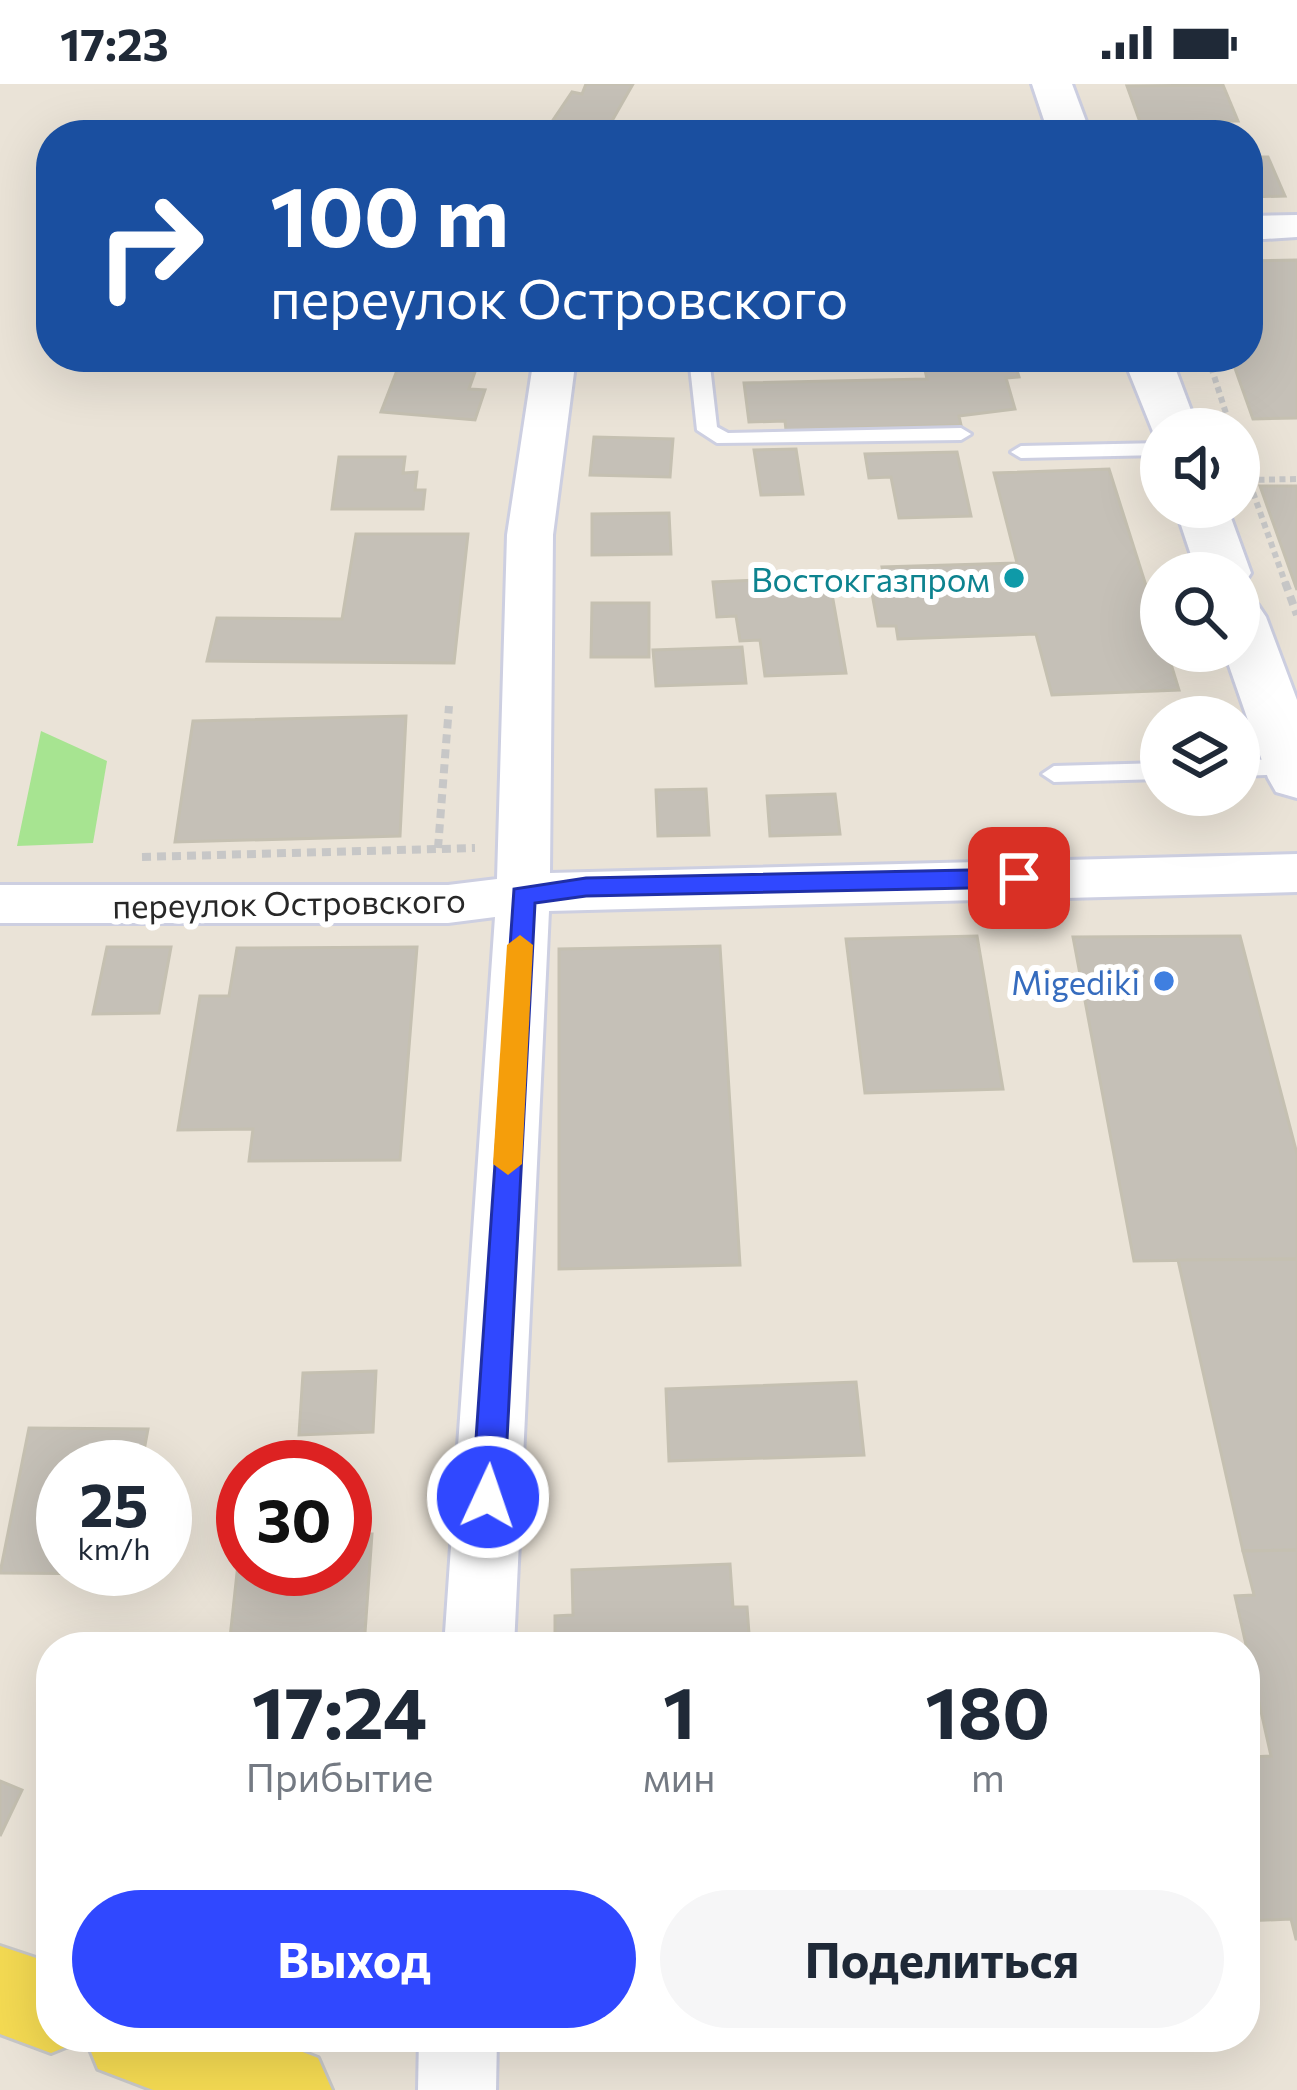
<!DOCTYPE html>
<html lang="ru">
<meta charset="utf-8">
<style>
body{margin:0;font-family:Commissioner,sans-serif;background:#f6f6f7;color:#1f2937;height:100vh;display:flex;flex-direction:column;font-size:45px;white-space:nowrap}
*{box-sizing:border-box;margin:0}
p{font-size:39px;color:#747a83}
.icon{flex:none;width:66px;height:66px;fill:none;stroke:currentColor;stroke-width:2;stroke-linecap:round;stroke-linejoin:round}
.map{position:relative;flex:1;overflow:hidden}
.details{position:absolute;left:36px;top:1548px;width:1224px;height:420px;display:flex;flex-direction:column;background:#fff;border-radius:48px;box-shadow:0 12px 48px #0002}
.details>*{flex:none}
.hud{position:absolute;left:36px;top:36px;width:1227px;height:252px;border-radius:48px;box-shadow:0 12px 48px #0002;background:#1a4fa0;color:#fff;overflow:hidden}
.tools{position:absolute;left:1140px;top:324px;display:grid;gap:24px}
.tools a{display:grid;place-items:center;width:120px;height:120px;border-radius:50%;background:#fff;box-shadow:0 12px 48px #0002;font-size:60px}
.speed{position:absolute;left:36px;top:1356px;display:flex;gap:24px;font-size:60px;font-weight:700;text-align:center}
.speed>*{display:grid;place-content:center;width:156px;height:156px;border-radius:50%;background:#fff;box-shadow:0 12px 48px #0002;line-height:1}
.speed small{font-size:30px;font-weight:400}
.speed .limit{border:18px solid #d22;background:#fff;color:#111}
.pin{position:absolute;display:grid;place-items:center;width:102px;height:102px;color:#fff;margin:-51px;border-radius:24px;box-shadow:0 6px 18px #0006}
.me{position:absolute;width:132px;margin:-66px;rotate:3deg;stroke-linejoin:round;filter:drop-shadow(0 0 9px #0008)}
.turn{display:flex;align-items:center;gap:42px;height:252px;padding:0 36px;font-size:54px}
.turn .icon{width:156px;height:156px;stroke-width:2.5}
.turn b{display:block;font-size:84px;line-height:102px}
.eta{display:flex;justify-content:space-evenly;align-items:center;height:204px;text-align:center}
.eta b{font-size:72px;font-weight:700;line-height:84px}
.button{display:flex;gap:24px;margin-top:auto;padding:24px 36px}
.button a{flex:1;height:138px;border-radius:72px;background:#3048ff;color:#fff;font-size:48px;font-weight:700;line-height:138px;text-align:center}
.button a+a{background:#f6f6f7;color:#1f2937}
.status{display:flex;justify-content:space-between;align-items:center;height:84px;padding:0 60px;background:#fff;direction:ltr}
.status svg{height:33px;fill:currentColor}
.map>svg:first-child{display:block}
.green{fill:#a7e491}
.building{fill:#c5c0b7;stroke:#c5c0b1;stroke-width:3}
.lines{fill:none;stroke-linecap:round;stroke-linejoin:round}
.service-casing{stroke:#cdcfe1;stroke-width:6}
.minor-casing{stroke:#cdcfe1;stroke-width:6}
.tertiary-casing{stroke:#cdcfe1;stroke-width:6}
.primary-casing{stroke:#c7c7c7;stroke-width:6}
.path-far1{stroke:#c7c7c7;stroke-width:6;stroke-dasharray:6 4.5;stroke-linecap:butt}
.path{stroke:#c7c7c7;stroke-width:8;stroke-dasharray:9 6;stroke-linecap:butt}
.service{fill:#fff;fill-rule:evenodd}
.minor{fill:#fff;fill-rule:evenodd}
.tertiary{fill:#fff;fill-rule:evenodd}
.primary{fill:#f4da52;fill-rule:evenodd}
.route{fill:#3048ff;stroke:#1f2fa6;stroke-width:3}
.slow{fill:#f59e0b}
.culture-dot{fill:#0f9aa8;stroke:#fff;stroke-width:4.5}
.shop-dot{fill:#3f7fe0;stroke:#fff;stroke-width:4.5}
.labels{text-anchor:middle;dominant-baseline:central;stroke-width:12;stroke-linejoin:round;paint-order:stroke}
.culture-label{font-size:33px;fill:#0d838f;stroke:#fff;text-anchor:end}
.street-label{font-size:33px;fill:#272727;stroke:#fff}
.shop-label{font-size:33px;fill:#366cbe;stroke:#fff;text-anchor:end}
</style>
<div class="status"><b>17:23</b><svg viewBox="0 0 49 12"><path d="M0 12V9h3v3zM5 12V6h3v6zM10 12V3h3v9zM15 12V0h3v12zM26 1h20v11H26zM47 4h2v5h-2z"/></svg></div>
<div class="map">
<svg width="1297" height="2006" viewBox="0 0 1297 2006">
<rect width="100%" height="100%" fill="#eae3d7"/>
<!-- green -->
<path class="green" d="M41,647L107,677L93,759L17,762Z"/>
<!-- building -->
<g class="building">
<path d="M586,0H633L604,51H543L572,8L582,10Z"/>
<path d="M1223,1L1238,37L1140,38L1127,2Z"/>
<path d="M1248,73H1268L1285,112L1248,113Z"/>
<path d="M1297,176V334L1253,335L1231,273H1248V177Z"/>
<path d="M922,273H1013L1019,293L1006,294L1015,325L959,332L961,341L786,346L785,337L749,338L744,299L927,295Z"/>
<path d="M401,276L477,282L469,305L485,306L475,336L381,328Z"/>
<path d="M594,353L673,355L670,393L590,391Z"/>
<path d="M796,365L803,410L761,411L754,366Z"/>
<path d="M957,368L971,432L899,434L891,393L869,394L865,370Z"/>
<path d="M339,373H405L403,389L417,388L415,406H425L423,425H332Z"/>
<path d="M1109,385L1161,549V567H1167L1179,606L1052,611L1036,550L898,555L896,542H878L871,504H886L882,483L1017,479L994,389Z"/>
<path d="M1260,402H1297V506Z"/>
<path d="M669,429L671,470L592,471V430Z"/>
<path d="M356,450H468L454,579L207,577L217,534L342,535Z"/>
<path d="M829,493L846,589L765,592L760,556L740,557L736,532L717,533L713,498Z"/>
<path d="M592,519H649V573H591Z"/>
<path d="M742,563L746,599L656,602L653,566Z"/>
<path d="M406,632L400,752L175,758L193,637Z"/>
<path d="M706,705L709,751L658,752L656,706Z"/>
<path d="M835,710L840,750L770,752L767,712Z"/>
<path d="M977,852L1003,1005L865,1009L846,855Z"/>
<path d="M1240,852L1297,1070V1175L1134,1177L1073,853Z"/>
<path d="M720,862L740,1181L559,1185V865Z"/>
<path d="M107,863H171L159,929L93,930Z"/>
<path d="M417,863L400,1076L249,1077L253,1045L178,1046L200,912H229L237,864Z"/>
<path d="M1297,1175V1466L1243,1467L1178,1176Z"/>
<path d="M376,1287L373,1348L299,1351L303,1289Z"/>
<path d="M856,1298L864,1371L669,1377L666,1305Z"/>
<path d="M29,1344L148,1345L141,1383H63V1485H124L123,1490L0,1489Z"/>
<path d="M345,1450H372L364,1563H229L241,1452L243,1485H345Z"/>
<path d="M1297,1466V1855H1296L1291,1835L1245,1837V1661L1250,1673L1271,1672L1235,1512L1254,1511L1243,1467Z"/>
<path d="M730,1480L733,1523H747L750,1563H555V1532L573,1531L572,1486Z"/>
<path d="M0,1697L22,1706L0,1752Z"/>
</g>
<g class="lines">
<!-- service casing -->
<g class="service-casing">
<g id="service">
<path d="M689,273H709L717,343L728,349L961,344L971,350L961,356L717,359L697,346Z"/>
<path d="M1161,359V371L1021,374L1011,368L1021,362Z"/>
<path d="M1293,675L1297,676V690L1239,692V676Z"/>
<path d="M1161,679V695L1054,698L1042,690L1054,682Z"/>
</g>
</g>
<!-- minor casing -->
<g class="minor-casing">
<g id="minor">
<path d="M1297,131V153L1248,156V132Z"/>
<path d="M534,273H576L553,451L550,789L1297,770V808L549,827L514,1563H444L495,833L448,839H0V801H448L497,795L507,451Z"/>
<path d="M419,1953H497L496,2006H418Z"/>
</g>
</g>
<!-- tertiary casing -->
<g class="tertiary-casing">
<g id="tertiary">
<path d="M1032,0H1072L1091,51H1049Z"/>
<path d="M1123,273H1171L1198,345H1161V357L1156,355Z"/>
<path d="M1175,423H1227L1251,489L1243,501L1239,489H1197Z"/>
<path d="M1239,516L1258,521L1266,533L1297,616V714L1276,708L1268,694L1224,567H1239Z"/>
</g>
</g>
<!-- primary casing -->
<g class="primary-casing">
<g id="primary">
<path d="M0,1862L51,1879V1953L83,1956L51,1969L0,1950Z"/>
<path d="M85,1953H264L318,1974L332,2006H153L98,1985Z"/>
</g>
</g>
<!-- path-far1 -->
<g class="path-far1">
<path d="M1208,273L1231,345"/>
<path d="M1239,369L1286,501"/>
<path d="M1248,396L1297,395"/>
</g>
<!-- path -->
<g class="path">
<path d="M1285,498L1297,531"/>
<path d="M438,764L449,622"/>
<path d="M142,773L475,764"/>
</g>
<!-- service -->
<use href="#service" class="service"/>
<!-- minor -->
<use href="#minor" class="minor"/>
<!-- tertiary -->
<use href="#tertiary" class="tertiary"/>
<!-- primary -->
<use href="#primary" class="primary"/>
</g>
<!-- route -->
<path class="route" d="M1019,785L1032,794L1019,803L586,812L535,819L504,1413L499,1423H477L472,1413L514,805L586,794Z"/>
<!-- slow -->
<path class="slow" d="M520,851L533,861L522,1080L508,1091L493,1080L507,861Z"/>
<!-- markers -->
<circle class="culture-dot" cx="1014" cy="494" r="12"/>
<circle class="shop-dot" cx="1164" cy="897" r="12"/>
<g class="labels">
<!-- culture labels -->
<g class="culture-label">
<text x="990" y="494">Востокгазпром</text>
</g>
<!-- street labels -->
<g class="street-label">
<text transform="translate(289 818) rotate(-1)">переулок Островского</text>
</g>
<!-- shop labels -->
<g class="shop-label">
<text x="1140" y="897">Migediki</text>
</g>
</g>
</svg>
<div class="tools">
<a><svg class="icon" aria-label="sound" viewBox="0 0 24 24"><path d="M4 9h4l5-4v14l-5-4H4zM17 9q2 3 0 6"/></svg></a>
<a><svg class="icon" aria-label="search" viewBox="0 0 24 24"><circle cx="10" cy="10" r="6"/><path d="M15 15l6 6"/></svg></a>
<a><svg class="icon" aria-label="layers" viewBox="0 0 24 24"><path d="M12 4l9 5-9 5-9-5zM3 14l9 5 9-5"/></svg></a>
</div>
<div class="speed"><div>25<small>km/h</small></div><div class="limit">30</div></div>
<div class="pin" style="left:1019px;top:794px;background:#d93025"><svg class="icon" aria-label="arrive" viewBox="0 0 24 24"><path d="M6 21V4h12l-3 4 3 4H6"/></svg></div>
<svg class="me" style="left:488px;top:1413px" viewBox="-20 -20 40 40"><circle r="17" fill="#3048ff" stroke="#fff" stroke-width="3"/><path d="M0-11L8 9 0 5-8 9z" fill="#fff"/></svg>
<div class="hud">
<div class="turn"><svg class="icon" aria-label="right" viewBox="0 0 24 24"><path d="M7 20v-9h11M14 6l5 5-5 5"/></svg><div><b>100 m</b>переулок Островского</div></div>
</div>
<section class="details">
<div class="eta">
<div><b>17:24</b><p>Прибытие</p></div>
<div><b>1</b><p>мин</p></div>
<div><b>180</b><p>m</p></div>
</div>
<div class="button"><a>Выход</a><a>Поделиться</a></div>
</section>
</div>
